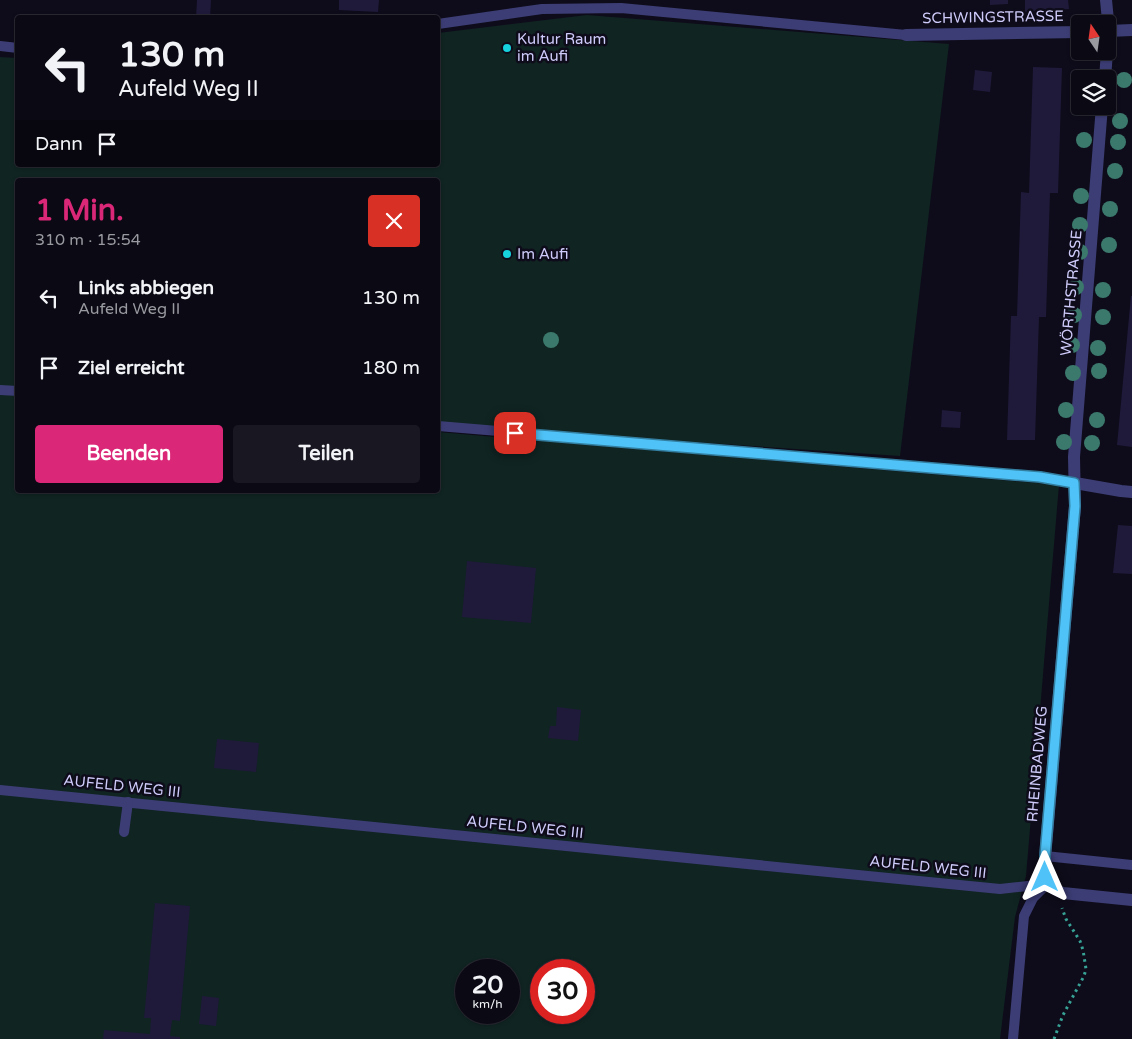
<!DOCTYPE html>
<html lang="de">
<meta charset="utf-8">
<style>
body{margin:0;font-family:"Varela Round",sans-serif;background:#181722;color:#f1f3f6;height:100vh;display:flex;flex-direction:column;font-size:19px;white-space:nowrap}
*{box-sizing:border-box;margin:0}
p{font-size:16px;color:#999aa0}
.icon{flex:none;width:28px;height:28px;fill:none;stroke:currentColor;stroke-width:2;stroke-linecap:round;stroke-linejoin:round}
.map{position:relative;flex:1;overflow:hidden}
.sheet{position:absolute;left:15px;top:178px;width:425px;height:315px;display:flex;flex-direction:column;background:#0a0914;border-radius:5px;box-shadow:0 1px 4px #0004,0 0 0 1px #2a2a34}
.sheet>*{flex:none}
.hud{position:absolute;left:15px;top:15px;width:425px;height:152px;border-radius:5px;box-shadow:0 1px 4px #0004,0 0 0 1px #2a2a34;background:#0a0914;color:#f1f3f6;overflow:hidden}
.needle{width:32px;rotate:347deg}
.buttons{position:absolute;left:1071px;top:15px;display:grid;gap:10px}
.buttons a{display:grid;place-items:center;width:45px;height:45px;border-radius:5px;background:#0a0914;box-shadow:0 1px 4px #0004,0 0 0 1px #2a2a34;font-size:25px}
.speed{position:absolute;left:455px;top:959px;display:flex;gap:10px;font-size:25px;font-weight:700;text-align:center}
.speed>*{display:grid;place-content:center;width:65px;height:65px;border-radius:50%;background:#0a0914;box-shadow:0 1px 4px #0004,0 0 0 1px #2a2a34;line-height:1}
.speed small{font-size:12px;font-weight:400}
.speed .limit{border:8px solid #d22;background:#fff;color:#111}
.pin{position:absolute;display:grid;place-items:center;width:42px;height:42px;color:#fff;margin:-21px;border-radius:10px;box-shadow:0 2px 8px #0006}
.me{position:absolute;width:55px;margin:-28px;rotate:0deg;stroke-linejoin:round;filter:drop-shadow(0 0 4px #0008)}
.turn{display:flex;align-items:center;gap:18px;height:105px;padding:0 20px;font-size:22px}
.turn .icon{width:65px;height:65px;stroke-width:2.5}
.turn b{display:block;font-size:35px;line-height:42px}
.then{display:flex;align-items:center;height:48px;padding:0 20px;background:#0003;gap:10px;font-size:19px}
.round{display:grid;place-items:center;flex:none;width:52px;height:52px;border-radius:5px;background:#181722}
.head{display:flex;align-items:center;justify-content:space-between;height:85px;padding:0 20px}
h1{font-size:30px;font-weight:700;line-height:38px;color:#db2777}
.primary-button{display:flex;gap:10px;margin-top:auto;padding:10px 20px}
.primary-button a{flex:1;height:58px;border-radius:5px;background:#db2777;color:#fff;font-size:20px;font-weight:700;line-height:58px;text-align:center}
.primary-button a+a{background:#181722;color:#f1f3f6}
ul{padding:0;list-style:none}
li{display:flex;align-items:center;gap:15px;height:70px;padding:0 20px}
li div{flex:1}
li b{display:block;font-size:19px}
li em{font-style:normal}
.map>svg:first-child{display:block}
.green{fill:#102422;fill-rule:evenodd}
.building{fill:#1f1a3a}
.lines{fill:none;stroke-linecap:round;stroke-linejoin:round}
.path{stroke:#37a296;stroke-width:3;stroke-dasharray:2.5 4;stroke-linecap:butt}
.lane{stroke:#3c3d75;stroke-width:10}
.street{stroke:#3c3d75;stroke-width:12}
.tree{fill:#3b796c}
.route-casing{stroke:#337fa1;stroke-width:12}
.route{stroke:#4fc3f7;stroke-width:9}
.poi-dot{fill:#15d2dc;stroke:#0e0c1a;stroke-width:2}
.labels{text-anchor:middle;dominant-baseline:central;stroke-width:5;stroke-linejoin:round;paint-order:stroke}
.street-label{font-size:15px;fill:#cecbfa;stroke:#0e0c1a}
.poi-label{font-size:15px;fill:#cecbfa;stroke:#0e0c1a;text-anchor:start}
</style>
<div class="map">
<svg width="1132" height="1039" viewBox="0 0 1132 1039">
<rect width="100%" height="100%" fill="#0e0c1a"/>
<!-- green -->
<path class="green" d="M587,15L949,44L900,456L438,425V180H18V396H14L18,397V490H438V432L1059,485L1026,876L1015,917L1000,1039H0V57L17,58L18,165H438V33ZM466,970H509V1012H466ZM541,970H584V1012H541Z"/>
<!-- building -->
<g class="building">
<path d="M197,0H211L210,18H196Z"/>
<path d="M339,0H379L378,12L339,10Z"/>
<path d="M990,0H1008V4L990,5Z"/>
<path d="M1025,0H1068L1069,9L1025,12Z"/>
<path d="M1033,67L1062,68L1058,193H1050L1046,317H1039L1035,440H1007L1011,316H1017L1021,192L1029,193Z"/>
<path d="M975,70L992,72L990,92L973,90Z"/>
<path d="M1131,296H1132V447L1117,445Z"/>
<path d="M942,410L961,412L960,428L941,427Z"/>
<path d="M1118,525L1132,526V574L1113,573Z"/>
<path d="M467,561L536,568L531,623L462,617Z"/>
<path d="M557,707L581,710L578,741L548,738L550,726H556Z"/>
<path d="M217,739L259,743L256,772L214,768Z"/>
<path d="M155,903L190,906L180,1021L172,1020L170,1036L180,1037V1039H103L104,1030L150,1034L151,1018H144Z"/>
<path d="M202,996L219,998L216,1026L199,1024Z"/>
</g>
<g class="lines">
<!-- path -->
<path class="path" d="M1054,1039L1063,1015L1084,976L1086,969L1083,950L1080,941L1066,919L1062,908"/>
<!-- lane -->
<g class="lane">
<path d="M438,24L542,9L621,8L906,35"/>
<path d="M0,46L18,48"/>
<path d="M0,390L18,391"/>
<path d="M438,426L1040,477L1075,483"/>
<path d="M0,790L1000,889L1047,884"/>
<path d="M124,832L128,802"/>
<path d="M1045,856L1132,865"/>
<path d="M1013,1039L1024,916L1033,898L1047,884"/>
</g>
<!-- street -->
<g class="street">
<path d="M1106,0L1109,31L1108,44"/>
<path d="M1108,31L1132,30"/>
<path d="M906,35L1080,32"/>
<path d="M1105,79L1107,51"/>
<path d="M1102,106L1074,457L1075,506L1044,870C1046,884 1050,888 1063,893L1132,900"/>
<path d="M1075,483L1121,491L1132,492"/>
</g>
</g>
<!-- trees -->
<g class="tree">
<circle cx="1124" cy="80" r="8"/>
<circle cx="1120" cy="121" r="8"/>
<circle cx="1084" cy="140" r="8"/>
<circle cx="1118" cy="142" r="8"/>
<circle cx="1115" cy="171" r="8"/>
<circle cx="1081" cy="196" r="8"/>
<circle cx="1110" cy="209" r="8"/>
<circle cx="1080" cy="225" r="8"/>
<circle cx="1109" cy="245" r="8"/>
<circle cx="1080" cy="252" r="8"/>
<circle cx="1076" cy="287" r="8"/>
<circle cx="1103" cy="290" r="8"/>
<circle cx="1074" cy="315" r="8"/>
<circle cx="1103" cy="317" r="8"/>
<circle cx="551" cy="340" r="8"/>
<circle cx="1072" cy="345" r="8"/>
<circle cx="1098" cy="348" r="8"/>
<circle cx="1099" cy="371" r="8"/>
<circle cx="1073" cy="373" r="8"/>
<circle cx="1066" cy="410" r="8"/>
<circle cx="1097" cy="420" r="8"/>
<circle cx="1064" cy="442" r="8"/>
<circle cx="1092" cy="443" r="8"/>
</g>
<g class="lines">
<!-- route casing -->
<g class="route-casing">
<path id="route" d="M515,433L1040,477L1074,483L1075,506L1045,856V877"/>
</g>
<!-- route -->
<use href="#route" class="route"/>
</g>
<!-- markers -->
<g class="poi-dot">
<circle cx="507" cy="48" r="5"/>
<circle cx="507" cy="254" r="5"/>
</g>
<g class="labels">
<!-- street labels -->
<g class="street-label">
<text transform="translate(993 17) rotate(-1)">SCHWINGSTRASSE</text>
<text transform="translate(1071 293) rotate(-85)">WÖRTHSTRASSE</text>
<text transform="translate(1037 764) rotate(-85)">RHEINBADWEG</text>
<text transform="translate(122 786) rotate(6)">AUFELD WEG III</text>
<text transform="translate(525 827) rotate(6)">AUFELD WEG III</text>
<text transform="translate(928 867) rotate(6)">AUFELD WEG III</text>
</g>
<!-- poi labels -->
<g class="poi-label">
<text x="517" y="39">Kultur Raum<tspan x="517" dy="17">im Aufi</tspan></text>
<text x="517" y="254">Im Aufi</text>
</g>
</g>
</svg>
<div class="buttons">
<a><svg class="needle" viewBox="-14 -14 28 28"><path d="M0-13l5 13h-10z" fill="#e53935"/><path d="M0 13l5-13h-10z" fill="#999aa0"/></svg></a>
<a><svg class="icon" aria-label="layers" viewBox="0 0 24 24"><path d="M12 4l9 5-9 5-9-5zM3 14l9 5 9-5"/></svg></a>
</div>
<div class="speed"><div>20<small>km/h</small></div><div class="limit">30</div></div>
<div class="pin" style="left:515px;top:433px;background:#d93025"><svg class="icon" aria-label="arrive" viewBox="0 0 24 24"><path d="M6 21V4h12l-3 4 3 4H6"/></svg></div>
<svg class="me" style="left:1045px;top:877px" viewBox="-20 -20 40 40"><path d="M0-17L14 15 0 8-14 15z" fill="#4fc3f7" stroke="#fff" stroke-width="4"/></svg>
<div class="hud">
<div class="turn"><svg class="icon" aria-label="left" viewBox="0 0 24 24"><path d="M17 20v-9H6M10 6l-5 5 5 5"/></svg><div><b>130 m</b>Aufeld Weg II</div></div>
<div class="then">Dann<svg class="icon" aria-label="arrive" viewBox="0 0 24 24"><path d="M6 21V4h12l-3 4 3 4H6"/></svg></div>
</div>
<section class="sheet">
<div class="head"><div><h1>1 Min.</h1><p>310 m · 15:54</p></div><a class="round" style="background:#d93025;color:#fff"><svg class="icon" aria-label="close" viewBox="0 0 24 24"><path d="M6 6l12 12M18 6L6 18"/></svg></a></div>
<ul>
<li><svg class="icon" aria-label="left" viewBox="0 0 24 24"><path d="M17 20v-9H6M10 6l-5 5 5 5"/></svg><div><b>Links abbiegen</b><p>Aufeld Weg II</p></div><em>130 m</em></li>
<li><svg class="icon" aria-label="arrive" viewBox="0 0 24 24"><path d="M6 21V4h12l-3 4 3 4H6"/></svg><div><b>Ziel erreicht</b></div><em>180 m</em></li>
</ul>
<div class="primary-button"><a>Beenden</a><a>Teilen</a></div>
</section>
</div>
